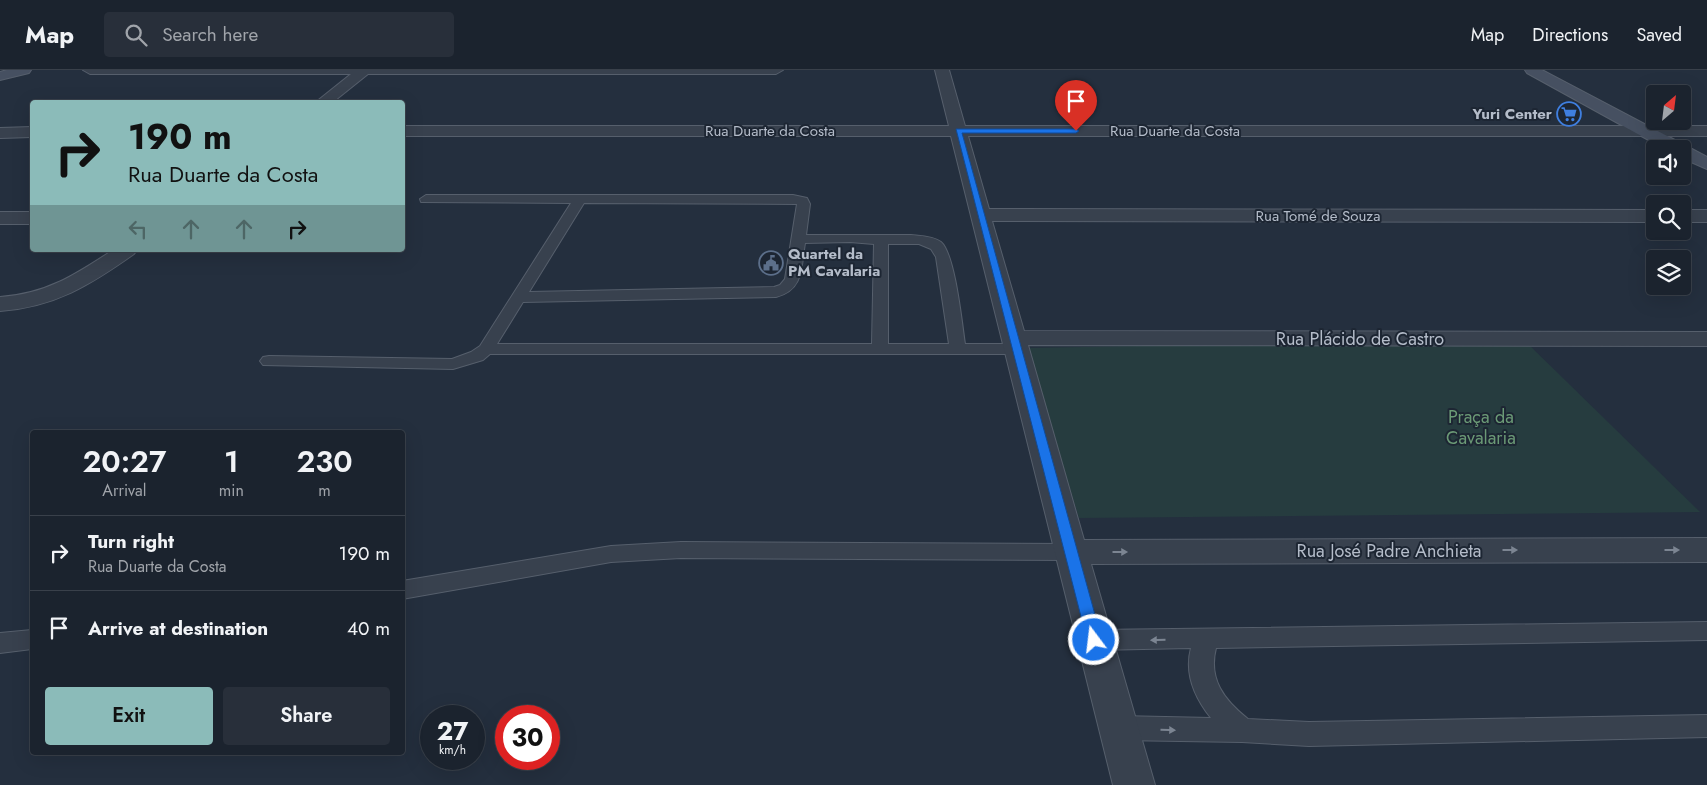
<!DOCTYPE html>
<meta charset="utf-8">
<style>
body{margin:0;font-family:Jost,sans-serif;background:#282f3a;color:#f1f3f6;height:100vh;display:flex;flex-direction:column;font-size:19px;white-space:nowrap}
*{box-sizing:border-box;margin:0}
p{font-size:16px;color:#a0a4aa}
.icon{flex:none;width:28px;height:28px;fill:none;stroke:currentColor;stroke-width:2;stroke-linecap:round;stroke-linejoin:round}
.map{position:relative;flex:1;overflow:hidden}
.sheet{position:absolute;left:30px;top:360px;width:375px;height:325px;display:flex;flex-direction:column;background:#1b232e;border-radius:5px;box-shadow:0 5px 20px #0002,0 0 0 1px #39404a}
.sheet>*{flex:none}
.guide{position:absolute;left:30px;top:30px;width:375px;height:152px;border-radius:5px;box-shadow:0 5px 20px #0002,0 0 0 1px #39404a;background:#8bbbb9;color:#111;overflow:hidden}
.needle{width:32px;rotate:28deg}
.tools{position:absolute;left:1646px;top:15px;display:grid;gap:10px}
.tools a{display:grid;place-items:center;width:45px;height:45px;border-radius:5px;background:#1b232e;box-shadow:0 5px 20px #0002,0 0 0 1px #39404a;font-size:25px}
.speed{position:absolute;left:420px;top:635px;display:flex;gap:10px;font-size:25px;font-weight:700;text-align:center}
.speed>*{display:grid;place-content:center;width:65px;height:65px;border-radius:50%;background:#1b232e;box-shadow:0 5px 20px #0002,0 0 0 1px #39404a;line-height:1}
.speed small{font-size:12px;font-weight:400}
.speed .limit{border:8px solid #d22;background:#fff;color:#111}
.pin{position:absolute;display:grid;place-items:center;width:42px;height:42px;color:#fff;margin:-51px -21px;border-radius:50% 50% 50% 0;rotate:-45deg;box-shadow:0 0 5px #0007}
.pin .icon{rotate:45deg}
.me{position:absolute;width:55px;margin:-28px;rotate:345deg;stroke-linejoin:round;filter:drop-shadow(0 0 4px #0008)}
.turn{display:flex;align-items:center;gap:18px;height:105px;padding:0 15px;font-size:22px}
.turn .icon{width:65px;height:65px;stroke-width:2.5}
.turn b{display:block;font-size:35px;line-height:42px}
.lanes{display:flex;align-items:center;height:48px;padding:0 15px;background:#0003;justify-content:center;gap:25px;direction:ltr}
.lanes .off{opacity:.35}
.eta{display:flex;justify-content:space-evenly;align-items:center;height:85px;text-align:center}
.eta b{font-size:30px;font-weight:600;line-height:35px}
.primary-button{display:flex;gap:10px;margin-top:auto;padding:10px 15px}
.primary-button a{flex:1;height:58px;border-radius:5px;background:#8bbbb9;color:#111;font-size:20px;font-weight:600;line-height:58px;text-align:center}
.primary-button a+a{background:#282f3a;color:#f1f3f6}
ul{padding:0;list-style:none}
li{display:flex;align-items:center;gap:15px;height:75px;padding:0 15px;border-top:1px solid #39404a}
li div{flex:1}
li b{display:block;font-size:19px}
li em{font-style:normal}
header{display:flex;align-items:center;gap:30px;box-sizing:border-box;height:70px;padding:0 25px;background:#1b232e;border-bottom:1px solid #39404a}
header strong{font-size:24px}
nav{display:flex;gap:28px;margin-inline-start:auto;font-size:18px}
.search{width:350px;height:45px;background:#282f3a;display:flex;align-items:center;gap:12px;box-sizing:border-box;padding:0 18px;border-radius:5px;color:#a0a4aa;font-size:19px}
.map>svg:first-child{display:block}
.green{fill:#263c3f}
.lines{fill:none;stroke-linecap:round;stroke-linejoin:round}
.lane-casing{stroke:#565f6c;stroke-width:2}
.street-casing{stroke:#565f6c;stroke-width:2}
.secondary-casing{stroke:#565f6c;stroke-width:2}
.lane{fill:#38414e;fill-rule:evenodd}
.street{fill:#38414e;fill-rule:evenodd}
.secondary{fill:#465061;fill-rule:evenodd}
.oneway{fill:#7c8592}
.route{fill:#1a73e8;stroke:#114b97}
.labels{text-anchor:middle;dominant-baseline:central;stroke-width:4;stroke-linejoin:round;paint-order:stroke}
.far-poi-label{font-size:15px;font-weight:bold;fill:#b4bcc9;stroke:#1d2633;text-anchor:end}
.far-street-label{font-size:15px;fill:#b4bcc9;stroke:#1d2633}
.street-label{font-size:18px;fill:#b4bcc9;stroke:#1d2633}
.park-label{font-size:18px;fill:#6b9a76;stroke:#1d2633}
</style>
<header>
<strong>Map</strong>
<div class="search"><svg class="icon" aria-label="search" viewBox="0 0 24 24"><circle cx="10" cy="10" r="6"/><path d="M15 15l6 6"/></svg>Search here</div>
<nav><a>Map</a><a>Directions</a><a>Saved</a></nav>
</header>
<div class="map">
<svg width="1707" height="715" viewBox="0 0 1707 715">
<rect width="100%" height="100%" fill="#242f3e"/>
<!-- green -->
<path class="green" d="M1523,269L1700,442L1079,448L1027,278Z"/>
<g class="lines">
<!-- lane casing -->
<g class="lane-casing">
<g id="lane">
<path d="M426,125H793L807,128L810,134L806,165H911C920,166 933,166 941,172C955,184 962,254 965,274H1017L1023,275L1025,279L1023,283L1017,284H490L483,290L453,299L263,295L260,291L263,287L269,286L452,289L471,282L480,276L571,133L421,132L420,129ZM584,133L797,134L785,209L780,215L774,217L529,222ZM850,172L874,174L872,274H497L523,232L776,227C804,220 801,197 805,173ZM888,174H919L931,179L936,187L949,274H888Z"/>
<path d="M681,472L1071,474L1079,476L1082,482L1079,488L1071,490L681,488L611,492L402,529V511L611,476Z"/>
<path d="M1707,552V570L1216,578C1208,609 1224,630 1248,649L1309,652L1707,645V667L1309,676L1242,672L1119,670L1110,666L1106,658L1110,650L1119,646L1211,648C1195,628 1184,604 1191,578L1095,580L1086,577L1083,570L1086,563L1095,560Z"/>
<path d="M32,560V579L0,583V563Z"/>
</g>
</g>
<!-- street casing -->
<g class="street-casing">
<g id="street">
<path d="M83,0H783L776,4H368L333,32H316L351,4H90Z"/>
<path d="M935,0H949L965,56H1707V66H968L989,139L1655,140V152L992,151L1024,261L1707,262V276L1028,275L1084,470L1707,468V492L1091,494L1155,715H1113L951,66H402V56H949Z"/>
<path d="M32,57V67L0,68V58Z"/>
<rect x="1682" y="140" width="25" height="12"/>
<rect x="0" y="142" width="32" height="12"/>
<path d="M113,180H137L134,184C90,215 55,237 0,241V227C46,224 75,205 113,180Z"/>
</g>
</g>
<!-- secondary casing -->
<g class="secondary-casing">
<g id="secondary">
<path d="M7,0H31L29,3L0,10V2Z"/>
<path d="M1525,0H1542L1707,87V99L1682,88V79H1665L1527,3Z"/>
</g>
</g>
<!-- lane -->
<use href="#lane" class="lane"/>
<!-- street -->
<use href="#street" class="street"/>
<!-- secondary -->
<use href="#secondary" class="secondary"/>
</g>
<!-- one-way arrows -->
<defs><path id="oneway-solid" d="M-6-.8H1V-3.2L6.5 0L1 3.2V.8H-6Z" transform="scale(1.25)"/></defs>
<g class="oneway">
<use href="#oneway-solid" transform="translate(1510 480)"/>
<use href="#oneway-solid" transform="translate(1672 480)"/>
<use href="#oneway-solid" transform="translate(1120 482)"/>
<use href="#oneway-solid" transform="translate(1158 570) rotate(179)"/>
<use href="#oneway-solid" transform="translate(1168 660) rotate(1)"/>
</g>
<!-- route -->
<path class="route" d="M956,59H1076L1079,61L1076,63H962L1102,570L1100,574L1094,576L1089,574L1087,570Z"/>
<!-- icons -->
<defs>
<g id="supermarket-ring" transform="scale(1.25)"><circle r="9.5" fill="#1d2633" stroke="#3f7fe0" stroke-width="1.5"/><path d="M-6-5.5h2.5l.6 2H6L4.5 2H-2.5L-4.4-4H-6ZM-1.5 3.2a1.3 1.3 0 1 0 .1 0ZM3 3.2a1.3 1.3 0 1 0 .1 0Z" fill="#3f7fe0"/></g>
<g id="civic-ring" transform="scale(1.25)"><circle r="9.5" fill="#1d2633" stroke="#5c6f8a" stroke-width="1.5"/><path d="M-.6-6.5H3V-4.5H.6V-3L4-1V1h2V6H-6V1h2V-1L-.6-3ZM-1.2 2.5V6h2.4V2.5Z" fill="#5c6f8a"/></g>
</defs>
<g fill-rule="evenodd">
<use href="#supermarket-ring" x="1569" y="44"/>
<use href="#civic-ring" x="771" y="193"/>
</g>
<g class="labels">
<!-- far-poi labels -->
<g class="far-poi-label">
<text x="1552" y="44">Yuri Center</text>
<text x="788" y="184" text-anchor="start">Quartel da<tspan x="788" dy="17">PM Cavalaria</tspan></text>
</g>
<!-- far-street labels -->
<g class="far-street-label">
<text x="770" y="61">Rua Duarte da Costa</text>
<text x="1175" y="61">Rua Duarte da Costa</text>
<text x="1318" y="146">Rua Tomé de Souza</text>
</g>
<!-- street labels -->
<g class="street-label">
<text x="1360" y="269">Rua Plácido de Castro</text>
<text x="1389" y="481">Rua José Padre Anchieta</text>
</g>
<!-- park labels -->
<g class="park-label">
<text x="1481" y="347">Praça da<tspan x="1481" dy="21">Cavalaria</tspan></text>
</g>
</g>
</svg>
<div class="tools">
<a><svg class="needle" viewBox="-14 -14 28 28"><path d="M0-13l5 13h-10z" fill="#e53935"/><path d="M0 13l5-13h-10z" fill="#a0a4aa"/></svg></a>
<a><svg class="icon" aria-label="sound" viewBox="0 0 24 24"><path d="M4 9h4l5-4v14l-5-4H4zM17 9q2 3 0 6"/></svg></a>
<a><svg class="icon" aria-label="search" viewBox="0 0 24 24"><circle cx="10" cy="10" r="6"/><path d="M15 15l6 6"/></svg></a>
<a><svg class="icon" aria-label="layers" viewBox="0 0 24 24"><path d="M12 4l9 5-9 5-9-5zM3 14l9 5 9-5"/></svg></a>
</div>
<div class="speed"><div>27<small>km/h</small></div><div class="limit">30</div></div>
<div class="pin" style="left:1076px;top:61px;background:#d93025"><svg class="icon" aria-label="arrive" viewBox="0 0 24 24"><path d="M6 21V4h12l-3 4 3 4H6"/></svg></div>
<svg class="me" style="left:1094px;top:570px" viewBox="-20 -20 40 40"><circle r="17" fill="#1a73e8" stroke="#fff" stroke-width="3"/><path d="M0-11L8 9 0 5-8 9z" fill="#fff"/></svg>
<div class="guide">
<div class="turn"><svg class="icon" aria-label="right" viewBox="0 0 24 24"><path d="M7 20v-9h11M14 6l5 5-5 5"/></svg><div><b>190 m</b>Rua Duarte da Costa</div></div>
<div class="lanes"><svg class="icon off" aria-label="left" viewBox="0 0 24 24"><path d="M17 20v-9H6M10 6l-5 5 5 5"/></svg><svg class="icon off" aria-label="ahead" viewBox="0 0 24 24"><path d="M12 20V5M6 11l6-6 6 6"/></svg><svg class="icon off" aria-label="ahead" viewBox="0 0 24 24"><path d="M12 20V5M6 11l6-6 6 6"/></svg><svg class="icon" aria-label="right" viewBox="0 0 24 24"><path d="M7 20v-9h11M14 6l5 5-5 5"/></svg></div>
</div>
<section class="sheet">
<div class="eta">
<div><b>20:27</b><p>Arrival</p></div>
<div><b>1</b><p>min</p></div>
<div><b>230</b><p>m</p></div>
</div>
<ul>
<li><svg class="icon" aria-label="right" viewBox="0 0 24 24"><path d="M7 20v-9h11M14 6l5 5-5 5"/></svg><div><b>Turn right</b><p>Rua Duarte da Costa</p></div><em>190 m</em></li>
<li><svg class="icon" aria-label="arrive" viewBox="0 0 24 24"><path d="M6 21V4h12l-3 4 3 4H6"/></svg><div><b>Arrive at destination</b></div><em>40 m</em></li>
</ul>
<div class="primary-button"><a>Exit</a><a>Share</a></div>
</section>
</div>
